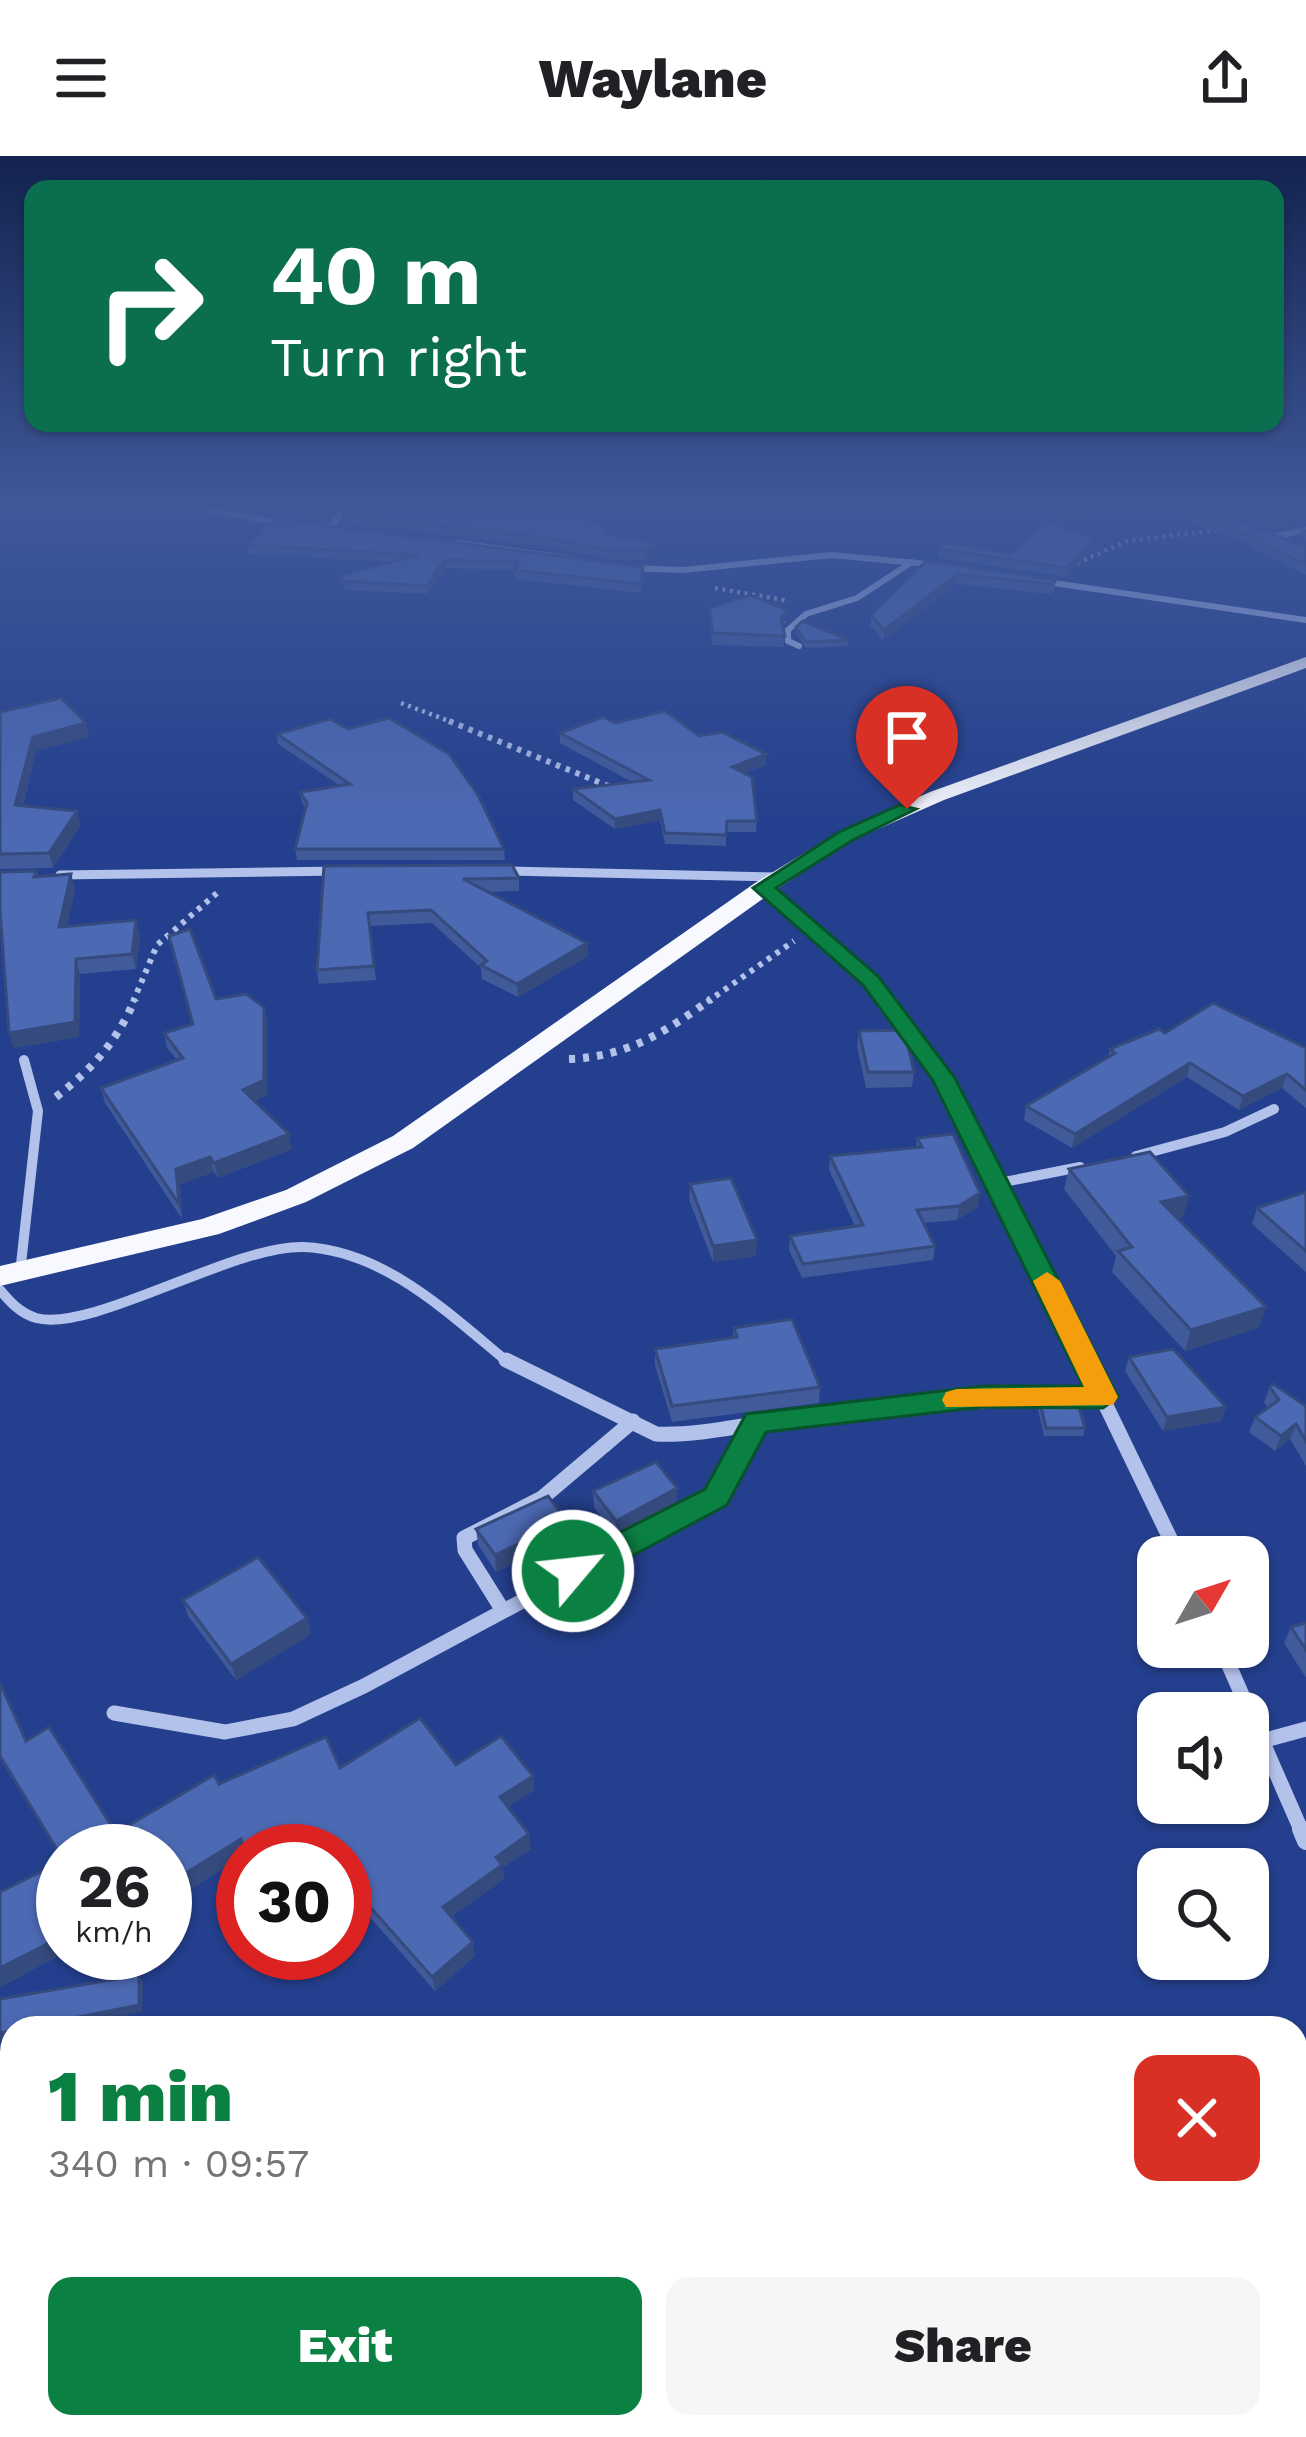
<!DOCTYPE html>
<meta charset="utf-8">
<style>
body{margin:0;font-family:"Work Sans",sans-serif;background:#f6f6f6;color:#202124;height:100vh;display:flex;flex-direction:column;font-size:45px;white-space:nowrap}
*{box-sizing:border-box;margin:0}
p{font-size:39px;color:#757577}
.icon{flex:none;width:66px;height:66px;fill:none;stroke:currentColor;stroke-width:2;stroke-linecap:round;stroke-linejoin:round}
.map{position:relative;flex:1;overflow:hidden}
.side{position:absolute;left:0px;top:1860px;width:1308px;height:423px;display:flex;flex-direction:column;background:#fff;border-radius:36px 36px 0 0;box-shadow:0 3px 9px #0004}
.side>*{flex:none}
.hud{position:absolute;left:24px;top:24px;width:1260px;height:252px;border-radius:24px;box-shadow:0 3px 9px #0004;background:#0b6e4f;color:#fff;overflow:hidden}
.needle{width:78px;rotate:51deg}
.controls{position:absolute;left:1137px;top:1380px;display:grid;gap:24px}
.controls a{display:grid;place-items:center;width:132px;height:132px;border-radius:24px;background:#fff;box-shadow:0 3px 9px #0004;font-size:60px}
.speed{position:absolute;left:36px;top:1668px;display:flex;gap:24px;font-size:60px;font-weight:700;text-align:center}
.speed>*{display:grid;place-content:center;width:156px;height:156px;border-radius:50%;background:#fff;box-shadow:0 3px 9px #0004;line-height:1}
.speed small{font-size:30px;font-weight:400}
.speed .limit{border:18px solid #d22;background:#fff;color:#111}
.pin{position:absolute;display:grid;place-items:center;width:102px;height:102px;color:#fff;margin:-123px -51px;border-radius:50% 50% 50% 0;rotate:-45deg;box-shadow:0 0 12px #0007}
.pin .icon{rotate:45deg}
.me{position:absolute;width:132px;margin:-66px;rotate:62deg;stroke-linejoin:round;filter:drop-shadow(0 0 9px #0008)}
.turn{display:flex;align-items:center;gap:42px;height:252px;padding:0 48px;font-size:54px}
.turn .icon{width:156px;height:156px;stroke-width:2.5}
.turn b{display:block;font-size:84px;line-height:102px}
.round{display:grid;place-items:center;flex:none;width:126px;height:126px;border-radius:24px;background:#f6f6f6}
.summary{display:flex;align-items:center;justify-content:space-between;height:204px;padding:0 48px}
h1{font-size:72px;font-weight:800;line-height:90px;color:#0b8043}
.cta{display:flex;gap:24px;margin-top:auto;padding:24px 48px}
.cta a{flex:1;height:138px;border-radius:24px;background:#0b8043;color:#fff;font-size:48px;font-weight:800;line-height:138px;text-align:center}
.cta a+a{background:#f6f6f6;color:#202124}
header{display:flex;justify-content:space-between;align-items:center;height:156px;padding:0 48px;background:#fff;font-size:54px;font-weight:800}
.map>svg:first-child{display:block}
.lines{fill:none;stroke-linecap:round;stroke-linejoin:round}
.path-far2{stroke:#b3c2eb;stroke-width:4.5;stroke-dasharray:3 4.5;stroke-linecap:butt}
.path-far1{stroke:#b3c2eb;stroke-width:6;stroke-dasharray:4.5 6;stroke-linecap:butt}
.path{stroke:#b3c2eb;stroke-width:8;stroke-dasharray:6 8;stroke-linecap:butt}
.minor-far4{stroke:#b3c2eb;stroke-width:6}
.minor-far3{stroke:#b3c2eb;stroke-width:9}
.minor-far2{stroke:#b3c2eb;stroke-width:10}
.minor-far1{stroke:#b3c2eb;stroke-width:15}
.minor{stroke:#b3c2eb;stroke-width:18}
.primary{fill:#f7f9fe;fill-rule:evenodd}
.wall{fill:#415a9a}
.shaded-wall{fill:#354a7d}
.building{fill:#4c69b3;stroke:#354a7d;stroke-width:3}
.route{fill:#0b8043;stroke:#07532c;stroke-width:3}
.slow{fill:#f59e0b}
</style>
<header><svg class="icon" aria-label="menu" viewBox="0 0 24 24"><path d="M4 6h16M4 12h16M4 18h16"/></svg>Waylane<svg class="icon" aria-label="share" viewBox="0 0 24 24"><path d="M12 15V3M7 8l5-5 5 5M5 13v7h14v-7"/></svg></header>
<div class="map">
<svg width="1306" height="2281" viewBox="0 0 1306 2281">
<rect width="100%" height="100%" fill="#243f8d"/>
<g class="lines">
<!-- path-far2 -->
<g class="path-far2">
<path d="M1077,407L1127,385L1218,374"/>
<path d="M715,432L789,445"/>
<path d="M401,547L457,568"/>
</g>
<!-- path-far1 -->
<g class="path-far1">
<path d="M449,565L618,634"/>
<path d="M133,846L157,789L217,737"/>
<path d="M707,846L794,785"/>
</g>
<!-- path -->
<g class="path">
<path d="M569,903C626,901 666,876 711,843"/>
<path d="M56,941C93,912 116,887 135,843"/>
</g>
<!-- minor-far4 -->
<g class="minor-far4">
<path d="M193,351L287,368"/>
<path d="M328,373L347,351"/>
<path d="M1272,381L1306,374"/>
<path d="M457,387L567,402"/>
<path d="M629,412L683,414L832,399L937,409"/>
<path d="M1040,425L1306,464"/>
<path d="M799,490L788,485V474L806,458L857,442L912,406"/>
</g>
<!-- minor-far3 -->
<g class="minor-far3">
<path d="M504,715L778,721"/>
<path d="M60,719L340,715"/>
<path d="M763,732L871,824L888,846"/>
</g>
<!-- minor-far2 -->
<g class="minor-far2">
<path d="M885,843L944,922L1086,1207"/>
<path d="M1136,1000L1225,976L1274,953"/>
<path d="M999,1027L1080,1011"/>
<path d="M20,1117L38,955L24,904"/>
<path d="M0,1134C10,1146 20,1157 36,1162C92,1177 233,1089 303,1091C385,1094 450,1159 509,1207"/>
</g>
<!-- minor-far1 -->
<g class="minor-far1">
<path d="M506,1204L656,1278C703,1280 749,1267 795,1262C899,1250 998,1241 1103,1241"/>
<path d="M1084,1204L1179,1401"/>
<path d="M502,1453L465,1394L464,1382L542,1342L633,1265"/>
<path d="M1221,1491L1302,1676"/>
<path d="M114,1557L225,1576L293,1563L364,1530L716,1341L756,1266"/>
<path d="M1262,1585L1306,1573"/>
</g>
<!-- minor -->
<path class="minor" d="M1301,1673L1306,1685"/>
<!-- primary -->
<path class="primary" d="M1306,501V512L944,644L853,684L771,737L413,992L306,1046L219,1078L0,1130V1110L202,1063L286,1034L393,980L755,727L839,676L930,636Z"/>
</g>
<!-- wall -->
<g class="wall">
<path d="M230,351H339L326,364Z"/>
<path d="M1028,351H1131L1067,367Z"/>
<path d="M1152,351H1203L1306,391V419L1253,393L1254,390Z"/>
<path d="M1219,351H1306V367L1272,373Z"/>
<path d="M342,359L611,374V379L657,396L646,404H614L543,390L343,367Z"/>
<path d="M1306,373V387L1299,383L1301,374Z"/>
<path d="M247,389L643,411V420L641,437L514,423V414L445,412L427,438L344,434L342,419L392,406L248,398Z"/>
<path d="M1093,392L1066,421L938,402L939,393L1011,398Z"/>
<path d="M926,405L1056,424L1054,434L1050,438L956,428L883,484L870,469L871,459Z"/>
<path d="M709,452L787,465L783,471L784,491L712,489Z"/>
<path d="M796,471L849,484L848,490L806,492L796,477Z"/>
<path d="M0,556L89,581L36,595L23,649L81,669L53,712L0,713Z"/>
<path d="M615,567L699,580L766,598V609L744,617L757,665L756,676H726V690L665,688L660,664L615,673L573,644V633L632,626L560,587V577Z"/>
<path d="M277,578L504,693L505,704H297L295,693L305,653L302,646L300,636L339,629L278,588Z"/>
<path d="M324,710L519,722V735L488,736L587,787L588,800L518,841L482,823L481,812L432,767L370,770L376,824L319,828L317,814Z"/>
<path d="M37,715L39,721L71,718L75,733L67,770L140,779L136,813L80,818L79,881L14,892L9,877Z"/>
<path d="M216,843L267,865V939L254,945L292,993L218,1022L214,1016L180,1028L182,1063L105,947L101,932L177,904L167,892L164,877L192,868Z"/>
<path d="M859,875L914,916L912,931L866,932L857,890Z"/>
<path d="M1165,877L1306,892V952L1282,932L1239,954L1187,921L1072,992L1024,964L1026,950L1108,901L1110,893Z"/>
<path d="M917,982L978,1051L957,1064L924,1067L935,1090L933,1104L802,1122L789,1094L790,1080L855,1070L829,1014L830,1000L916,992Z"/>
<path d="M1069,1013L1183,1061L1177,1062L1259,1172L1185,1195L1112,1116L1116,1100L1064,1033Z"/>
<path d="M690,1028L756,1100L713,1106L689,1044Z"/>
<path d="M1306,1036V1116L1252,1068L1257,1052Z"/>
<path d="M734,1172L820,1231L819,1247L672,1266L655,1209V1193L733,1181Z"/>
<path d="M1129,1201L1226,1251L1221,1265L1163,1275L1125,1215Z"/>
<path d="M1270,1231L1306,1250V1310L1290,1283L1275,1295L1249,1276L1255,1261L1268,1252L1264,1246Z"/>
<path d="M1040,1246L1085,1272L1083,1280H1044L1038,1254Z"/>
<path d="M677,1332L676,1349L616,1381L594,1351L593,1335Z"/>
<path d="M476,1373L568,1382L496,1416L478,1389Z"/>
<path d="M183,1444L307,1462L311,1478L236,1524L188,1460Z"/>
<path d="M1306,1467V1522L1284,1487L1291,1471Z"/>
<path d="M0,1526L26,1585L116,1677L219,1628L340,1612L456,1609L533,1620L534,1634L508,1651L531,1693L502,1712L504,1723L451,1761L475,1800L435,1835L367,1758L345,1771V1695H243V1700L165,1749V1695L64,1797L0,1831V1736L63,1705L0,1603Z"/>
</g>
<!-- shaded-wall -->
<g class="shaded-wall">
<path d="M330,351H339L326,364L325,356Z"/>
<path d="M1096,351H1131L1067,367L1068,358Z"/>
<path d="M1306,358V367L1272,373L1275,363Z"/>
<path d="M1095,383L1093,392L1066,421L1068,412Z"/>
<path d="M657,388V396L646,404V395Z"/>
<path d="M444,404L445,412L427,438V430Z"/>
<path d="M957,418L956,428L883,484L884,474Z"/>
<path d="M86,567L89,581L36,595L19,663L15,649L33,581Z"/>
<path d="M766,598V609L732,622V611Z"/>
<path d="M660,654V664L615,673V663Z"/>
<path d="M77,655L81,669L53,712L49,697Z"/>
<path d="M71,718L75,733L64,785L59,771Z"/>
<path d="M136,764L140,779L136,813L132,798Z"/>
<path d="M587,787L588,800L518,841L517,828Z"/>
<path d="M76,803L80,818L79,881L14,892L9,877Z"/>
<path d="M264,851L267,865V939L246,949L243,934Z"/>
<path d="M1190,907L1187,921L1072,992L1075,978Z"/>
<path d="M1287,918L1282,932L1239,954L1243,940Z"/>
<path d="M289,978L292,993L218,1022L214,1007Z"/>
<path d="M210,1001L214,1016L180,1028L182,1063L179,1048L176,1013Z"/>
<path d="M980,1037L978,1051L957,1064L959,1050Z"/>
<path d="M1189,1040L1183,1061L1156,1066L1161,1046Z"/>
<path d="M757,1084L756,1100L713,1106V1090Z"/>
<path d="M1266,1151L1259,1172L1185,1195L1191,1174Z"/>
<path d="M1226,1251L1221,1265L1163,1275L1167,1261Z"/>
<path d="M1296,1268L1290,1283L1275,1295L1281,1280Z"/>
<path d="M677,1332L676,1349L616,1381V1365Z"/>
<path d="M567,1365L568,1382L496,1416L495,1399Z"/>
<path d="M307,1462L311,1478L236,1524L231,1508Z"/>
<path d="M533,1620L534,1634L502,1655L500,1641Z"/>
<path d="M529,1678L531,1693L502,1712L504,1723L445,1766L443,1751L496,1701Z"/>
<path d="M241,1683L245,1695H243V1700L165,1749V1730Z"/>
<path d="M364,1744L367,1758L345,1771V1754Z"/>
<path d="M63,1780L64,1797L0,1831V1812Z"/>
<path d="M473,1786L475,1800L435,1835L432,1821Z"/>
<path d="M139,1819L143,1826L142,1856L63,1872H24Z"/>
<path d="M12,1875V1882L0,1885V1877Z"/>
<path d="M9,1953L12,1958V2022L7,2067L0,2058V2032Z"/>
<path d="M1306,2017V2025L1296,2030V2023Z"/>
</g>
<!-- building -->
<g class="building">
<path d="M288,351H330L325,356Z"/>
<path d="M348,351H475L569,355L611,374L605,378L657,388L646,395H614L543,381L342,359Z"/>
<path d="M1051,351H1096L1068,358Z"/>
<path d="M1177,351H1203L1306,391V408L1256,384L1260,383Z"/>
<path d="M1244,351H1306V358L1275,363Z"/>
<path d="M276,363L643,411L641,428L514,414L519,406L444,404L427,430L343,425L342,419L418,399L247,389Z"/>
<path d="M1046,364L1095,383L1068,412L939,393L945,387L1011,398Z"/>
<path d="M926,405L1056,424L1052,428L957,418L884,474L871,459Z"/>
<path d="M750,439L787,454L781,463L785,480L713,477L709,452Z"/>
<path d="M803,465L849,484L806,486L796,471Z"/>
<path d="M61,542L86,567L33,581L15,649L77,655L49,697L0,698V556Z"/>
<path d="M665,555L699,580L722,576L766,598L732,611L752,621L757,665H727L726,679L665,677L660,654L615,663L573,633L649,624L560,577L603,561L615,567Z"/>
<path d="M389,562L449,598L478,639L504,693H295L307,647L300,636L350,628L277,578L330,563L348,573Z"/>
<path d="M512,709L519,722L463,723L587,787L517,828L481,809L487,805L431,754L368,757L374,810L317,814L324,710Z"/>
<path d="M37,715L34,721L71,718L59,771L136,764L132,798L76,803L75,866L9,877L0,755V716Z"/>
<path d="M190,773L216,843L246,838L264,851V924L243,934L289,978L214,1007L210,1001L176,1013L179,1048L101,932L183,902L164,877L193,868L169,780Z"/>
<path d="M1213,847L1306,892V934L1287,918L1243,940L1190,907L1075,978L1026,950L1115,897L1110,893L1159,873L1165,877Z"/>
<path d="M904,874L914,916H868L859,875Z"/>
<path d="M953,978L980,1037L959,1050L917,1054L935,1090L803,1108L790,1080L863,1069L830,1000L922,991L917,982Z"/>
<path d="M1150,996L1189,1040L1161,1046L1266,1151L1191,1174L1118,1095L1132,1091L1069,1013Z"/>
<path d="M731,1022L757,1084L713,1090L690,1028Z"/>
<path d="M1306,1036V1095L1257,1052Z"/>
<path d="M792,1163L820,1231L672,1250L655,1193L737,1181L734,1172Z"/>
<path d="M1173,1193L1226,1251L1167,1261L1129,1201Z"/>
<path d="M1273,1228L1306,1250V1285L1296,1268L1281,1280L1255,1261L1279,1244L1270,1231Z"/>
<path d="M1077,1245L1085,1272H1046L1040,1246Z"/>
<path d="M656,1306L677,1332L616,1365L593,1335Z"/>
<path d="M548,1340L567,1365L495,1399L476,1373Z"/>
<path d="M258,1401L307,1462L231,1508L183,1444Z"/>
<path d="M1306,1467V1494L1291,1471Z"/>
<path d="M0,1527L26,1585L49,1571L116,1677L214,1619L219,1628L326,1581L340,1612L420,1562L456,1609L501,1580L533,1620L500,1641L529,1678L496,1701L502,1709L443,1751L473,1786L432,1821L364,1744L345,1754V1695H246L241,1683L165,1730V1695H63V1703L0,1600Z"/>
<path d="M63,1705V1780L0,1812V1736Z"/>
<path d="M139,1819V1849L24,1872H12V1875L0,1877V1843Z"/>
<path d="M1296,1937L1306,1951V2017L1296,2023Z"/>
<path d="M9,1953L0,2032V1955Z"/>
</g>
<!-- sky -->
<linearGradient id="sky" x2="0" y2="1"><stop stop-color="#14234e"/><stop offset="0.52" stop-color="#3f589a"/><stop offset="1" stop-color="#3f589a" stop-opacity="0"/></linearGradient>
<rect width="1306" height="671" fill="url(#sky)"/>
<!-- route -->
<path class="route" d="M900,649L916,653L853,684L776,732L878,820L955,922L1118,1241L1103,1252L984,1251L766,1276L727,1349L585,1425L573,1428L562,1425L557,1415L562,1406L705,1333L746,1258L984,1230H1083L932,923L863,829L753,732L839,676Z"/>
<!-- slow -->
<path class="slow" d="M1047,1116L1060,1125L1118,1241L1113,1249L946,1251L942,1244L946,1236L957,1233L1084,1231L1033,1125Z"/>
</svg>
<div class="controls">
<a><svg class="needle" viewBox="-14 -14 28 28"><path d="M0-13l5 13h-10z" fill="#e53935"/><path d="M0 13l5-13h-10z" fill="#757577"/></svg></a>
<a><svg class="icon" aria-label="sound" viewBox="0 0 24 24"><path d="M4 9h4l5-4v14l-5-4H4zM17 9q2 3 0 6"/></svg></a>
<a><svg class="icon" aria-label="search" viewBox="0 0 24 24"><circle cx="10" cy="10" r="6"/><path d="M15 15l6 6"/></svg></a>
</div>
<div class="speed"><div>26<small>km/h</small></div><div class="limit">30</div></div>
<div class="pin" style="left:907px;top:653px;background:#d93025"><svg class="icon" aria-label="arrive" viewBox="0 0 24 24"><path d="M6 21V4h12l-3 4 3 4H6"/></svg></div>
<svg class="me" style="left:573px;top:1415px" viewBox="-20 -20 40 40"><circle r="17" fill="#0b8043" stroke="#fff" stroke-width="3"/><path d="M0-11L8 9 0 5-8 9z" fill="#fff"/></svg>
<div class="hud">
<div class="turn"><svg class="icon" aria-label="right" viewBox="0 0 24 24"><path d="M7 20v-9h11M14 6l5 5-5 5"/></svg><div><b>40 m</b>Turn right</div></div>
</div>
<section class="side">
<div class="summary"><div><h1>1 min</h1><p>340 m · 09:57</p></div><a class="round" style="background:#d93025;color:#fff"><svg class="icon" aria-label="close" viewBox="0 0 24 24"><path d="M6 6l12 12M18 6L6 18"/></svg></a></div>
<div class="cta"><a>Exit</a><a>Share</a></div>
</section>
</div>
